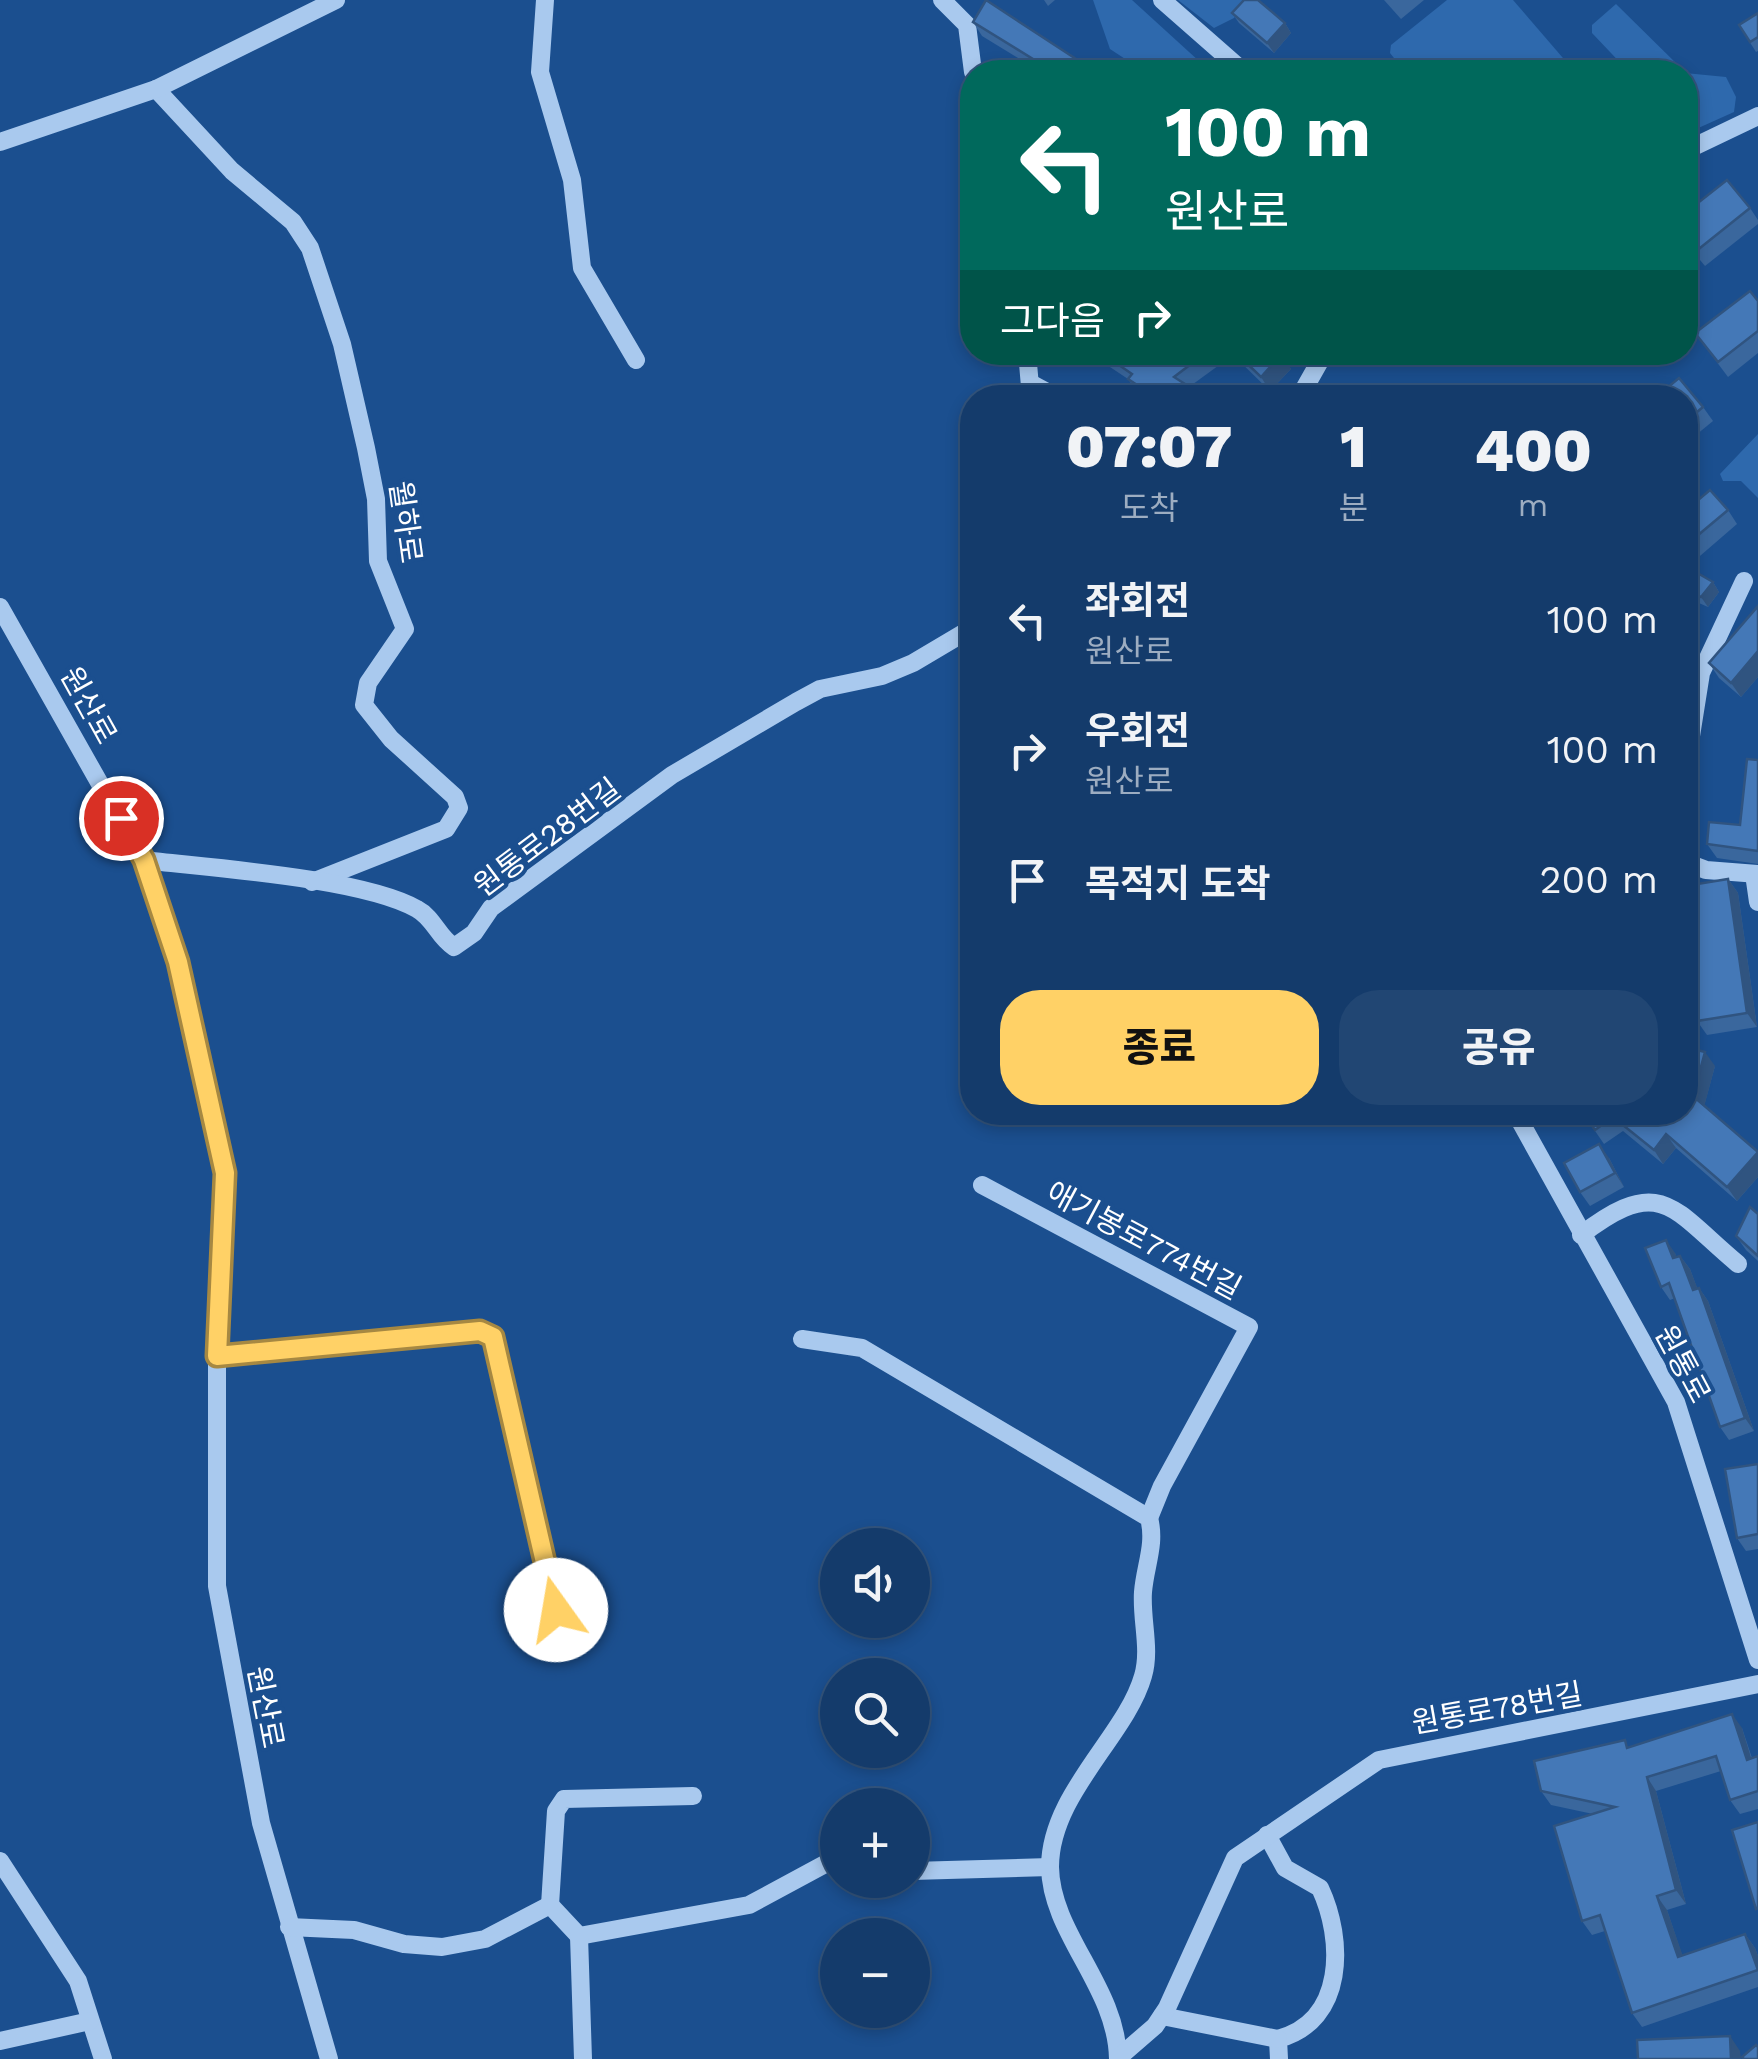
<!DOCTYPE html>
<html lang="ko">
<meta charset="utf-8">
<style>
body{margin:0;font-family:"Work Sans","Noto Sans KR",sans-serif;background:#214673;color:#f1f3f6;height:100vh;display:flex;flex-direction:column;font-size:38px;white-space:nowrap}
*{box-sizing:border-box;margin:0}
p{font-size:32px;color:#9dadc1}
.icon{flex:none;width:55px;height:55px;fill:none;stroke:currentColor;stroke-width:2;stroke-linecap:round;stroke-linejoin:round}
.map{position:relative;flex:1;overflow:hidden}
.panel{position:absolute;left:960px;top:385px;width:738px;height:740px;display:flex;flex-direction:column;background:#143b6b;border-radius:40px;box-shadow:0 5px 15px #0003,0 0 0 2px #33557e}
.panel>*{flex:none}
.guide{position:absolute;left:960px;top:60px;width:738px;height:305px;border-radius:40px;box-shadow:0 5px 15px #0003,0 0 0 2px #33557e;background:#00695c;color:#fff;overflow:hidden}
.fabs{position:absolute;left:820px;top:1528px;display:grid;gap:20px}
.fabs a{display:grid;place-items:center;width:110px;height:110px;border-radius:50%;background:#143b6b;box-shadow:0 5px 15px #0003,0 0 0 2px #33557e;font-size:50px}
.pin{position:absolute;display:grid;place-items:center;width:85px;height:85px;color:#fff;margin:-42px;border:5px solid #fff;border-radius:50%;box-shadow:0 2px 10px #0007}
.me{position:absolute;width:110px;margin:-55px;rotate:347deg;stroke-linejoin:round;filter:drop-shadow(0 0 8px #0008)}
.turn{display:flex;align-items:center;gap:35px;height:210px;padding:0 40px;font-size:45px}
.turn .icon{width:130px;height:130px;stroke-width:2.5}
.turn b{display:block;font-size:70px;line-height:85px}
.then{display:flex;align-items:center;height:95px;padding:0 40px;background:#0003;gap:20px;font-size:38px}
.eta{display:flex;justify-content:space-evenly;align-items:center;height:170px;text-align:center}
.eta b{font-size:60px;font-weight:800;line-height:70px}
.button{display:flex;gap:20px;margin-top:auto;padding:20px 40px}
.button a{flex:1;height:115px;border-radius:40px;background:#ffd166;color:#111;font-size:40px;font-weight:800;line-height:115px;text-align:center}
.button a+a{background:#214673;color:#f1f3f6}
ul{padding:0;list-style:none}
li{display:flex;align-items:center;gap:30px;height:130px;padding:0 40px}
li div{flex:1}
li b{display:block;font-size:38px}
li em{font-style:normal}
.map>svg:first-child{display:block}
.green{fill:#2e69ad}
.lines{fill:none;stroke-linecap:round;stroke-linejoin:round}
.minor{stroke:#a9c9ee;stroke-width:18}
.wall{fill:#3a679d}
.shaded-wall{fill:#305480}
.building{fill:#4478b7;stroke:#305480;stroke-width:2.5}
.route-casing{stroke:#a68842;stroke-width:25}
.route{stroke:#ffd166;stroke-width:18}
.labels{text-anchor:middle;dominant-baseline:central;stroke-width:8;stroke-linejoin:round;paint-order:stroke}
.street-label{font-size:30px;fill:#fff;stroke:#1b4f8f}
</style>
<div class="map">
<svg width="1758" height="2059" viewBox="0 0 1758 2059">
<rect width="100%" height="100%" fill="#1b4f8f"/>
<!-- green -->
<g class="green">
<path d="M1093,0H1132L1211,72H1145L1110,49Z"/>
<path d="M1178,0H1249L1234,18L1214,28Z"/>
<path d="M1447,0H1513L1575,72H1405L1390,53L1391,45Z"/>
<path d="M1616,4L1685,72H1629L1592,33V25Z"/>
<path d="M1685,73L1726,77L1736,97L1734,112L1685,134Z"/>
<path d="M1758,434V498L1741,481H1723L1720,474Z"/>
</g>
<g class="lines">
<!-- minor -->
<g class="minor">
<path d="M545,0L540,72L572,180L582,268L636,360"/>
<path d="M942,0L967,25L973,72"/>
<path d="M1162,0L1244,72"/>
<path d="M156,89L232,171L293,222L310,248L342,344L366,448L376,499L378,561L405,629L368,683L364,705L391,739L455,797L459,808L446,829L312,882"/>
<path d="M0,142L156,89L336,0"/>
<path d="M1685,151L1758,116"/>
<path d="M1027,352L1031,398"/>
<path d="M1030,383L1058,398"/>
<path d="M1299,398L1325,352"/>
<path d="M0,607L143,860L192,1013L225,1173L217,1324V1586L261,1823L329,2059"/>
<path d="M1685,836L1687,761L1701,673L1744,581"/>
<path d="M143,860C210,868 363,878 417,909C434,918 438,937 454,947L474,933L491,908L672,775L796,702L820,689L882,676L913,663L972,628"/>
<path d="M1685,862L1706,870L1758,874"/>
<path d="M1754,874L1758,902"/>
<path d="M1515,1112L1676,1402L1758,1660"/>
<path d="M982,1185L1249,1327L1162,1486L1149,1518"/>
<path d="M1581,1235C1662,1173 1672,1209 1738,1264"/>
<path d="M802,1339L862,1348L1149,1518C1156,1544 1145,1566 1143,1592C1141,1620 1151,1649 1143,1676C1126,1736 1050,1794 1050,1867C1051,1934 1117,1987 1118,2059"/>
<path d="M217,1356L480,1331L493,1337L555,1610"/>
<path d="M1267,1835L1285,1868L1320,1888C1344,1939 1346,2021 1278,2039L1279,2059"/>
<path d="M0,1861L78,1981L103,2059"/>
<path d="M912,1871L1050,1867"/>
<path d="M550,1905L556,1811L564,1799L693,1796"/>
<path d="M289,1927L354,1930L404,1944L442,1947L485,1939L550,1905L579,1936L749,1905L838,1857"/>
<path d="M579,1936L583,2059"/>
<path d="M1162,2016L1278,2039"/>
<path d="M0,2041L90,2021"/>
<path d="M1118,2058L1155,2026L1167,2008L1235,1858L1379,1760L1758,1684"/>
</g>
</g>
<!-- wall -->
<g class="wall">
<path d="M1044,0H1055L1048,6Z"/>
<path d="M1384,0H1424L1401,19Z"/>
<path d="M1232,13L1285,23L1291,33L1274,53L1239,23Z"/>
<path d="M1758,13V51L1756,52L1739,25Z"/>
<path d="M973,22L1096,72H1041L982,36Z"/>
<path d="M1750,208L1758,220V224L1705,266L1685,242V213Z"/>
<path d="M1758,301V353L1728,377L1695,333Z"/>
<path d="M1100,352H1280L1291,369L1270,391L1233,355L1189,387L1207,398H1145L1138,393L1128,379L1110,367Z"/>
<path d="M1369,352H1395L1388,364Z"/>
<path d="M1685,398L1703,407L1713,421L1685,444Z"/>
<path d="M1728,510L1737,524L1693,562L1685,553V511Z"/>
<path d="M1685,572L1713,582L1719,592L1708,607L1685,597Z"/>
<path d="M1758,606V677L1741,697L1719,678L1709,663Z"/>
<path d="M1758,760V864L1717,858L1707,844L1740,825Z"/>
<path d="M1728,879L1738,893L1757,1027L1707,1035L1697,1021Z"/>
<path d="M1715,1066L1704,1106L1758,1152V1177L1737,1201L1676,1148L1663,1164L1623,1131L1604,1144L1582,1112H1685Z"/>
<path d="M1609,1158L1624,1187L1590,1206L1580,1192Z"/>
<path d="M1758,1214V1261L1746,1250L1736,1236Z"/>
<path d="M1675,1253L1676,1257L1680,1256L1690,1269L1697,1288H1699L1708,1301L1754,1431L1729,1440L1720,1427L1675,1298L1670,1300L1661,1287Z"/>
<path d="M1758,1464V1549L1746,1551L1737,1538Z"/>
<path d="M1742,1728L1752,1758L1758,1756V1809L1740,1814L1730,1800L1721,1771L1656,1791L1686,1904L1667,1910L1682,1955L1745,1934L1755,1948L1758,1956V1987L1642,2027L1632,2013L1605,1931L1592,1935L1582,1921L1593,1814L1551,1805L1541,1791L1630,1747Z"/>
</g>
<!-- shaded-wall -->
<g class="shaded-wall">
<path d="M1285,23L1291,33L1274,53L1267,43Z"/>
<path d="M1382,352H1395L1388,364L1381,355Z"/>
<path d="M1282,354L1291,369L1270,391L1261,377Z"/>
<path d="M1713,582L1719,592L1708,607L1701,597Z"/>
<path d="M1758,651V677L1741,697L1731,683Z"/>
<path d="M1728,879L1738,893L1757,1027L1747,1013Z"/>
<path d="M1705,1052L1715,1066L1703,1111L1693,1096Z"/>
<path d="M1666,1134L1676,1148L1663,1164L1654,1150Z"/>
<path d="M1599,1144L1609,1158L1624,1187L1615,1173Z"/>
<path d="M1758,1152V1177L1737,1201L1727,1187Z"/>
<path d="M1666,1240L1675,1253L1682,1272L1673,1258Z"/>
<path d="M1680,1256L1690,1269L1703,1303L1693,1290Z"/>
<path d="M1699,1288L1708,1301L1754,1431L1745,1418Z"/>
<path d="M1732,1714L1742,1728L1756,1774L1747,1760Z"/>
<path d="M1647,1777L1656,1791L1686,1904L1676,1890Z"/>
<path d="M1657,1896L1667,1910L1688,1971L1678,1957Z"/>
<path d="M1745,1934L1755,1948L1758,1956V1970Z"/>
<path d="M1730,2036L1740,2051L1741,2059H1731Z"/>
</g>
<!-- building -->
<g class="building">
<path d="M986,0L1096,72H1054L973,22Z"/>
<path d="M1244,0H1258L1285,23L1267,43L1232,13Z"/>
<path d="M1758,13V37L1750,42L1739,25Z"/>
<path d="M1727,180L1750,208L1695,252L1685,240V213Z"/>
<path d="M1750,291L1758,301V331L1718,362L1695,333Z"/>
<path d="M1100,352H1207L1174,377L1207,398H1157L1128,379L1132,374Z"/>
<path d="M1235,352H1280L1282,354L1261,377Z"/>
<path d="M1679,378L1703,407L1685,422V398H1655Z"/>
<path d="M1710,490L1728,510L1685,546V511Z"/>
<path d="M1687,567L1713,582L1701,597L1685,590V572Z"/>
<path d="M1758,606V651L1731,683L1709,663Z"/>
<path d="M1747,759L1758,760V851L1707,844L1709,822L1740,825Z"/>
<path d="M1728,879L1747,1013L1697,1021L1685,941V886Z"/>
<path d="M1685,1047L1705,1052L1693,1096L1758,1152L1727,1187L1666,1134L1654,1150L1613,1117L1595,1130L1582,1112H1685Z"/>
<path d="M1599,1144L1615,1173L1580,1192L1564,1163Z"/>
<path d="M1750,1207L1758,1214V1256L1736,1236Z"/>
<path d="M1666,1240L1673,1258L1680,1256L1693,1290L1699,1288L1745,1418L1720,1427L1669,1283L1661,1287L1645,1248Z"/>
<path d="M1758,1464V1534L1737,1538L1725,1469Z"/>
<path d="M1732,1714L1747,1760L1758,1756V1791L1730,1800L1716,1756L1647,1777L1676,1890L1657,1896L1678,1957L1745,1934L1758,1970L1632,2013L1600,1915L1582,1921L1554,1826L1615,1807L1541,1791L1534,1761L1625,1740L1627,1748Z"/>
<path d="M1758,1822V1908L1756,1909L1732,1830Z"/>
<path d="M1730,2036L1731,2059H1638L1637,2040Z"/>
<path d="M1756,2045L1758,2047V2059H1744L1742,2057Z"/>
</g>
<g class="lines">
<!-- route casing -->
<g class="route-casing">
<path id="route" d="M121,818L144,860L178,962L225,1173L217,1356L480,1331L493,1337L556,1610"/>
</g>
<!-- route -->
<use href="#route" class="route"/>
</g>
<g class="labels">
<!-- street labels -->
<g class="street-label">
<text transform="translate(406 522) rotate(82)">월하로</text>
<text transform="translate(89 705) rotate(61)">원산로</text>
<text transform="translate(547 837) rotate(-37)">원통로28번길</text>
<text transform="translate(1144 1240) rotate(28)">애기봉로774번길</text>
<text transform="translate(1683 1364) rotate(62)">원통로</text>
<text transform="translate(266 1707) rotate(79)">원산로</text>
<text transform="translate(1497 1708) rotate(-10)">원통로78번길</text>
</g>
</g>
</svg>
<div class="fabs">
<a><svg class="icon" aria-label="sound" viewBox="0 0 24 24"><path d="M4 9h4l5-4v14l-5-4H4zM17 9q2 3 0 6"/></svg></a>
<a><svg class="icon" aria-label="search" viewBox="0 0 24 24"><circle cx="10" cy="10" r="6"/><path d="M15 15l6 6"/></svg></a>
<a>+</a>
<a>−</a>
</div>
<div class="pin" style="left:121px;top:818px;background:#d93025"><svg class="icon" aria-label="arrive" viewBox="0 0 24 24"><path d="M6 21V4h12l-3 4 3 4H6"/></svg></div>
<svg class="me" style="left:556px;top:1610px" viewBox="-20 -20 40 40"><circle r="19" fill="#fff"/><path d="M0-13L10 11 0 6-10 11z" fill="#ffd166"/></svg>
<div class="guide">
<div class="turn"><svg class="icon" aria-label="left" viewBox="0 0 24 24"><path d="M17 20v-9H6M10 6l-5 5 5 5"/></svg><div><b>100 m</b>원산로</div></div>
<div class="then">그다음<svg class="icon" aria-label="right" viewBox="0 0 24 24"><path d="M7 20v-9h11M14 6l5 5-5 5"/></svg></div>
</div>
<section class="panel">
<div class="eta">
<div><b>07:07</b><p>도착</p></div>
<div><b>1</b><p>분</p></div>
<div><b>400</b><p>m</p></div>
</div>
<ul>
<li><svg class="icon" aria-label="left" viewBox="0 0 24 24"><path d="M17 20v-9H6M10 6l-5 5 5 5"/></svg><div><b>좌회전</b><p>원산로</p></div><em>100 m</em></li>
<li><svg class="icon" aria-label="right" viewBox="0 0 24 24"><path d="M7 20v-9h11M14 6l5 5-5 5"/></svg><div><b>우회전</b><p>원산로</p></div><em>100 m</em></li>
<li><svg class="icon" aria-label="arrive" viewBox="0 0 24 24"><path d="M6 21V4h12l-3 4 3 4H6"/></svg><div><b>목적지 도착</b></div><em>200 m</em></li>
</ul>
<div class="button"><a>종료</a><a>공유</a></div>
</section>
</div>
